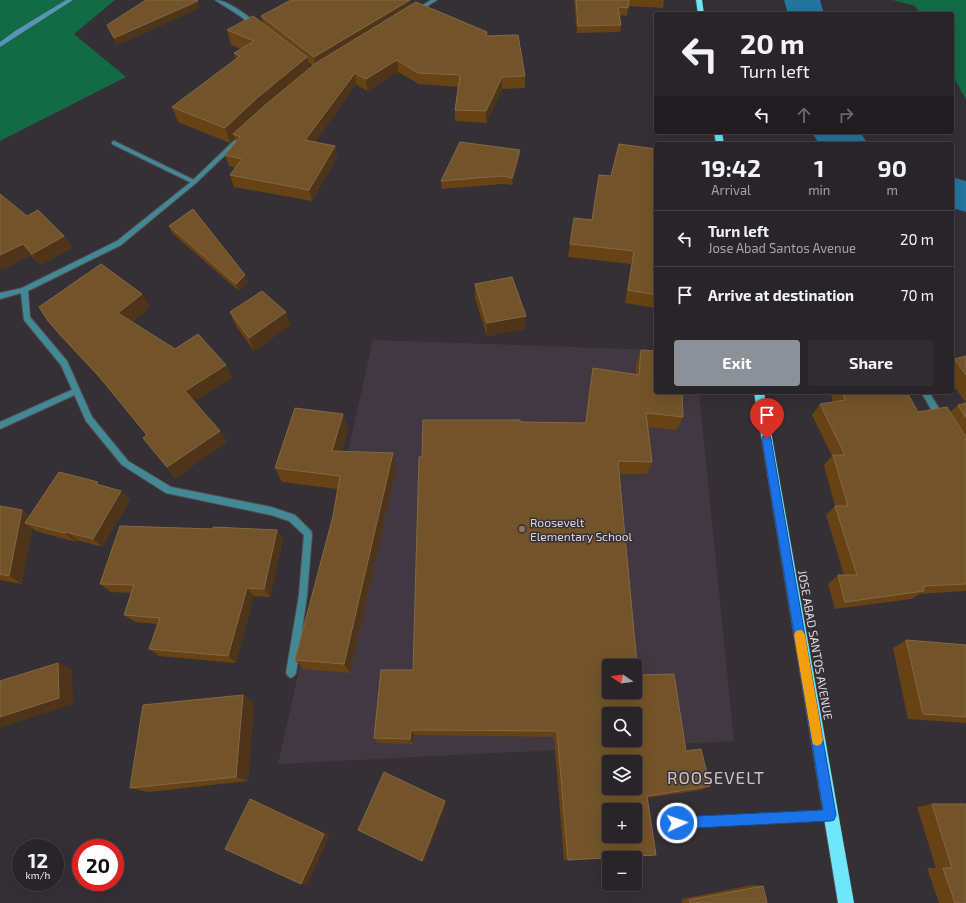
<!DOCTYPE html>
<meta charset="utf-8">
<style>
body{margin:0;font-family:"Exo 2",sans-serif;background:#302c30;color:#f1f3f6;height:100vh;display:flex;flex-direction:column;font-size:15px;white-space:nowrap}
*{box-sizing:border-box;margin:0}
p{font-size:13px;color:#a5a4a8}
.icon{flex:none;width:22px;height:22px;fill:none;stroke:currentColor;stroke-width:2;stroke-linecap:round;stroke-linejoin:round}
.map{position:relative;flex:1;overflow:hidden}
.details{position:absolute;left:654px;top:142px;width:300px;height:252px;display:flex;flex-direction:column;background:#282428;border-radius:4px;box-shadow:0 4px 16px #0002,0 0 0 1px #444145}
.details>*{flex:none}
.guide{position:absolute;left:654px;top:12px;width:300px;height:122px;border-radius:4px;box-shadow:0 4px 16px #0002,0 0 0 1px #444145;background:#282428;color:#f1f3f6;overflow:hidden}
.needle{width:26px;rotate:283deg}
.tools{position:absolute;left:602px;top:659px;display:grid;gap:8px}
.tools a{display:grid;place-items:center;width:40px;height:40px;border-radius:4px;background:#282428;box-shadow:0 4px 16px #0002,0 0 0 1px #444145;font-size:20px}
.speed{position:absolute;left:12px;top:839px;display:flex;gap:8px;font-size:20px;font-weight:700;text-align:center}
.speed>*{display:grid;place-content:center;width:52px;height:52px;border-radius:50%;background:#282428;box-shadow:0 4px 16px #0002,0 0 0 1px #444145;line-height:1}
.speed small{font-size:10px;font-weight:400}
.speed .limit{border:6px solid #d22;background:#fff;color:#111}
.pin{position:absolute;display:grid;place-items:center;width:34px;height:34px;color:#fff;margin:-41px -17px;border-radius:50% 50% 50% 0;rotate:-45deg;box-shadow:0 0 4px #0007}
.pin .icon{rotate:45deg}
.me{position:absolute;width:44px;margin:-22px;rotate:87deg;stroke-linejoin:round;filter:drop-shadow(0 0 3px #0008)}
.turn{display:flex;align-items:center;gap:14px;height:84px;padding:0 20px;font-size:18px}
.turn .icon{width:52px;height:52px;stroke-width:2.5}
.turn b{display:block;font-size:28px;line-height:34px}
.lanes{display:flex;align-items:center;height:38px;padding:0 20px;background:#0003;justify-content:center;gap:20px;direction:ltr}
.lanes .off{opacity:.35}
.eta{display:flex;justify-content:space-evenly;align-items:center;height:68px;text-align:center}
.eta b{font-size:24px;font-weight:700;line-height:28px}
.action{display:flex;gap:8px;margin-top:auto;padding:8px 20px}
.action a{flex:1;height:46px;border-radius:4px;background:#8c9099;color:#fff;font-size:16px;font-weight:700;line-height:46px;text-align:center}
.action a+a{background:#302c30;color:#f1f3f6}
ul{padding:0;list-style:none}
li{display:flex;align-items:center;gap:12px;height:56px;padding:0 20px;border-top:1px solid #444145}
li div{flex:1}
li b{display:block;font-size:15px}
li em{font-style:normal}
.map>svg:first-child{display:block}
.built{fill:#423841;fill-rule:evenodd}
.forest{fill:#126b46}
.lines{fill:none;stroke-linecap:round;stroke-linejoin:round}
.stream{fill:#5b93b2;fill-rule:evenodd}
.river{fill:#2475a0;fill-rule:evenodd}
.service-casing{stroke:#534e53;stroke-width:2}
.minor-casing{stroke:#534e53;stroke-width:2}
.trunk-casing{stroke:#534e53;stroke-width:1}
.service{fill:#438895;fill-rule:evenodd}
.minor{fill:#438895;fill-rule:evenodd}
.trunk{fill:#6fe7fa;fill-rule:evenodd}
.wall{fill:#674214;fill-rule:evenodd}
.shaded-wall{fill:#4e3418}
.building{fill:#73532a;stroke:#846846;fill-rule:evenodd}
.route{fill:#1a73e8;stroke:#114b97}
.slow{fill:#f59e0b}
.education-dot{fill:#8d6e63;stroke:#353035;stroke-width:1.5}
.labels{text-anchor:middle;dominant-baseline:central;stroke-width:3;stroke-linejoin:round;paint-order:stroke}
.poi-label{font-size:12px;fill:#dcd9dc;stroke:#353035;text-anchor:start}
.street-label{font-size:12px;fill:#dcd9dc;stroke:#353035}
.near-quarter-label{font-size:17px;letter-spacing:1px;fill:#cac4c9;stroke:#353035}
</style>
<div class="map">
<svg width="966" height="903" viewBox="0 0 966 903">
<rect width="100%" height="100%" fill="#353035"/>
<!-- built -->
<path class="built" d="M373,340L656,350V392H699L734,741L278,764ZM609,666H635V692H609ZM609,714H635V740H609Z"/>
<!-- forest -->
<g class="forest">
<path d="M0,0H115L74,34L126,77L0,141Z"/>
<path d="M893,0H966V100L952,74V14H920L915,6Z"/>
</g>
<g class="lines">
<!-- stream -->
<path class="stream" d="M66,0H73L0,47V42L15,31Z"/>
<!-- river -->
<g class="river">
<path d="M784,0H820L824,14H788Z"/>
<path d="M812,132H858L862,135L868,144H819Z"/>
<path d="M952,177L966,181V212L952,208Z"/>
</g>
<!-- service casing -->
<g class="service-casing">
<g id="service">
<path d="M114,141L196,181L197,182L196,183H192L112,144V142Z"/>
<path d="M76,388L80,391L79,393L0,429V422Z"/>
<path d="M830,810L834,811L835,815L834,819L830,820L662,829L658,828L657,824L658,820L662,819Z"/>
</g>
</g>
<!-- minor casing -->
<g class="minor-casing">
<g id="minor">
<path d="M215,0C227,0 249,16 258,25L253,26L240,16Z"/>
<path d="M431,0H437L418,12L414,11Z"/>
<path d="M243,133L246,135L245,136L196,183L121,245L28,291L30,317L67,361L92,417L128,461L171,487L271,507L295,515L311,531L312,534L307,595L296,673L294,676L291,678L288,676L286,673L299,595L304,535L289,521L271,515L166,493L122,465L86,421L61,365L24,320L21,293L0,299V293L22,288L117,241L192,181L241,134Z"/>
<path d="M921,392H929L943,415L944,417L943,419H937Z"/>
</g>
</g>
<!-- trunk casing -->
<g class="trunk-casing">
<g id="trunk">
<path d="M696,0H702L704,14H698Z"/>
<path d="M714,132H722L724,144H716Z"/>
<path d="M754,392H764L854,903H838Z"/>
</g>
</g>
<!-- service -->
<use href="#service" class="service"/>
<!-- minor -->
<use href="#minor" class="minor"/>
<!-- trunk -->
<use href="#trunk" class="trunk"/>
</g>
<!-- wall -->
<g class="wall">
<path d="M574,0H664L663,8L628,6L627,16L619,15L621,25L620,32L577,33Z"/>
<path d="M410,2V6L487,36L525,76V88L502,89L486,123L455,121V110L458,87L419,84L398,72L367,91L356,84L315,142L335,146L337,157L312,201L234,187L230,175L235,168L229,166L225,155L236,142L235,138L230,143L178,122L172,107L236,59L234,53L241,49L231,45L227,30L263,24L261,16ZM308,62L313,66L310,68Z"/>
<path d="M200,8L117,45L107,25Z"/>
<path d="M656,149V308L625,303L631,264L568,257L574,218L592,220L611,176Z"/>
<path d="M519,157L512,185L502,184L442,189L441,181Z"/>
<path d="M27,216L64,236L72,248L40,265L31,255L2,270Z"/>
<path d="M169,226L248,282L239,291L172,233Z"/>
<path d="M475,284L525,329L487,336L475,298Z"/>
<path d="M142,294L150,307L132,322L175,349L232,378L194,401L227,442L175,478L143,438L147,436L107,386L58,334L48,321Z"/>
<path d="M230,312L291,325L254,351L236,326Z"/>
<path d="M641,350L683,417L677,430L648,427L652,462L647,474H619L638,675L686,751L710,786L701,790L647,798L656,855L564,860L554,737L414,735L413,744L378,743L374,738L413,670L422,457L520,422L585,423L590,382L593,368L636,374V364Z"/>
<path d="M966,356V403L952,383V361L954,359Z"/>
<path d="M833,392H907L918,412H950L958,405L966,403V591L919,594L911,599L835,609L828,584L838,575H844L826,515L835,506L824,465L832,456L812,415L820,404L833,402L831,395Z"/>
<path d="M343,414L348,430L342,451L393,453L396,468L350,673L303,669L295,660L333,516L338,489L282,482L275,468Z"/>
<path d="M101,485L121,491L130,500L102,547L77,540L76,542L36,531L32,528L22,584L0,580V506L30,516Z"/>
<path d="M213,529L277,530L283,540L270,597L254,596L236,663L159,656L149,649L157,624L135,622L124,615L131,593L111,592L100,584Z"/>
<path d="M906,640L966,645V723L908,719L893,648Z"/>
<path d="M243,695L254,703L248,781L148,792L130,788Z"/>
<path d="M932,804L966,903H939L927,868H936L917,807Z"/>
<path d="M752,885L763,886L767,903H682V899Z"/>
</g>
<!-- shaded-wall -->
<g class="shaded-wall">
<path d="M400,0H413L410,2L411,11L316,68L314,57Z"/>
<path d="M198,1L200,8L117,45L114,38Z"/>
<path d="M307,57L311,72L233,134L235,138L230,143L225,128L257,98Z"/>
<path d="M397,60L398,72L367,91L366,79Z"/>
<path d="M355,73L356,84L308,152L305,140Z"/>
<path d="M502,77V89L486,123V111Z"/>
<path d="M335,146L337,157L312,201L309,190Z"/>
<path d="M520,150L519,157L512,185V178Z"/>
<path d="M64,236L72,248L40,265L32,254Z"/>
<path d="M23,244L31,255L2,270L0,268V255Z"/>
<path d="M245,275L248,282L239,291L236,284Z"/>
<path d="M142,294L150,307L127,326L118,313Z"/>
<path d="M286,312L291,325L254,351L249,338Z"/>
<path d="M526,316L525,329L487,336V323Z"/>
<path d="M226,365L232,378L192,403L185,391Z"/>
<path d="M343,414L348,430L338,466L332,451Z"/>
<path d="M220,431L227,442L175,478L167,467Z"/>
<path d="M393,453L396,468L350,673L344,664Z"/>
<path d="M121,491L130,500L102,547L93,539Z"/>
<path d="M22,510L34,520L25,523L32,528L22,584L9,576Z"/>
<path d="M277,530L283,540L270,597L264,589Z"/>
<path d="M66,532L77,540L76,542L65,533Z"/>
<path d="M247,588L254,596L236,663L228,656Z"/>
<path d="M58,663L72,669L73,704L0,728V717Z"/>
<path d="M243,695L254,703L248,781L236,777Z"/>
<path d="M411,730L414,735L413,744L410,739Z"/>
<path d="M250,799L258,802L330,835L308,884H301Z"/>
<path d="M445,801L447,803L424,861H422Z"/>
</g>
<!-- building -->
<g class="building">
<path d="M146,0H196L198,1L114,38L107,25Z"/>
<path d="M291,0H410L314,57L261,16Z"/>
<path d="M576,0H629L628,8L618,7L621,25L578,26Z"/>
<path d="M416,2L487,32L486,36L518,35L525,76L502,77L486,111L455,110L460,75L418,73L397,60L366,79L355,73L305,140L335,146L309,190L230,175L242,159L225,155L240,137L233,134L264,106L316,63Z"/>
<path d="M253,16L307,57L257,98L225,128L172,107L240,56L234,53L254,41L227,30Z"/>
<path d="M460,142L520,150L512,178L502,176L441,181Z"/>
<path d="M619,144L656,149V295L628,290L634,251L570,244L574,218L592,220L599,175L611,176Z"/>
<path d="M0,194L27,216L38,210L64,236L32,254L23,244L0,255Z"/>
<path d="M193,209L245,275L236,284L169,226Z"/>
<path d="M101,264L142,294L118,313L175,349L198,334L226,365L185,391L220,431L167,467L143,438L147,435L97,374L48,321L39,307Z"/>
<path d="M512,277L526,316L487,323L475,284Z"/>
<path d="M262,291L286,312L249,338L230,312Z"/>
<path d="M641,350L656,351V392H682L683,417L646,413L652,462L618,461L638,675L674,674L686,751L701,749L710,786L647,796L656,855L568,860L557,731L411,730L410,739L374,738L381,670H413L419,457H422L423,420H520V422L586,423L593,368L639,375ZM609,666H635V692H609ZM609,714H635V740H609ZM609,762H635V788H609ZM609,810H635V836H609Z"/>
<path d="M966,356V375L954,359Z"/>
<path d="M842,392H907L918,412L947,407L966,437V584L923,586L924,591L845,602L838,575H857L835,506H848L833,455H845L820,404L845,400Z"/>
<path d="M966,403V418L958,405Z"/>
<path d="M295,408L343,414L332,451L393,453L344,664L295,660L333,516L340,476L275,468Z"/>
<path d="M59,472L98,482L96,484L121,491L93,539L66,532L65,533L25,523Z"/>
<path d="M0,506L22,510L9,576L0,574Z"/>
<path d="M120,526L213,529V527L277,530L264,589L247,588L228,656L149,649L160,618L124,615L134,585L100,584Z"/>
<path d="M906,640L966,645V717L923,714Z"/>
<path d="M58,663L59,698L0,717V681Z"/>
<path d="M243,695L236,777L130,788L143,705Z"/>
<path d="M384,772L445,801L422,861L358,830Z"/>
<path d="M250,799L324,834L301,884L225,849Z"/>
<path d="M932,804H966V903H955L943,868H952Z"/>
<path d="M763,886L767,903H690L689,900Z"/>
</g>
<!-- route -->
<path class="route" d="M767,435L770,436L771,439L836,815L834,820L830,821L677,829L673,827L671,823L673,819L677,817L823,810L762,439L763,436Z"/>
<!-- slow -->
<path class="slow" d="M800,630L803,631L805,635L823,740L821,744L817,746L813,744L812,740L794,635L796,631Z"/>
<!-- markers -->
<circle class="education-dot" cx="522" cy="529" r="4"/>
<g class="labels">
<!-- poi labels -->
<g class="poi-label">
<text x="530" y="522">Roosevelt<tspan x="530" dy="14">Elementary School</tspan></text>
</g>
<!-- street labels -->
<g class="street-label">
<text transform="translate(816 645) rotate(80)">JOSE ABAD SANTOS AVENUE</text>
</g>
<!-- near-quarter labels -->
<g class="near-quarter-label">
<text x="716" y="777">ROOSEVELT</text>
</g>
</g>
</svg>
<div class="tools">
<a><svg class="needle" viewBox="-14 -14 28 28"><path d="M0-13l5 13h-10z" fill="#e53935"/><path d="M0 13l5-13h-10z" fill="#a5a4a8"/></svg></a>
<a><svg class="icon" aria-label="search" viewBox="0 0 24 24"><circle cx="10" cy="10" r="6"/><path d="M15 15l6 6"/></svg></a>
<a><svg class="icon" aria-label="layers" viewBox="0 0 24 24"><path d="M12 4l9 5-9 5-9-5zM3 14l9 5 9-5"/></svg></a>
<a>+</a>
<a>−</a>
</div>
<div class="speed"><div>12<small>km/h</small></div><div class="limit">20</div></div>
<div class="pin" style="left:767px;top:439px;background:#d93025"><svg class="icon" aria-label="arrive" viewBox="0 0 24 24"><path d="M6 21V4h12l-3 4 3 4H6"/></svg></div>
<svg class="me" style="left:677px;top:823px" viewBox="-20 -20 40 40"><circle r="17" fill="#1a73e8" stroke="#fff" stroke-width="3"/><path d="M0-11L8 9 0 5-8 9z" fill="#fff"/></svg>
<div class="guide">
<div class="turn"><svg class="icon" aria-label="left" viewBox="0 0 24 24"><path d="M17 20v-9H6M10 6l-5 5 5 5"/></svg><div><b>20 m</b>Turn left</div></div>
<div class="lanes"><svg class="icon" aria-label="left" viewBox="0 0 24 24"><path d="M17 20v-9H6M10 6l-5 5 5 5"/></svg><svg class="icon off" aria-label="ahead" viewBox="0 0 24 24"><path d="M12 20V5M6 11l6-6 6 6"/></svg><svg class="icon off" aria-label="right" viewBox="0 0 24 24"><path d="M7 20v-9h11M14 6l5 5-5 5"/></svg></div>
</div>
<section class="details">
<div class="eta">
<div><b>19:42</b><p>Arrival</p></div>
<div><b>1</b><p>min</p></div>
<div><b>90</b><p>m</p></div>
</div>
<ul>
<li><svg class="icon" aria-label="left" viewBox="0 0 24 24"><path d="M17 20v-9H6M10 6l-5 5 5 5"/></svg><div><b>Turn left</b><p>Jose Abad Santos Avenue</p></div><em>20 m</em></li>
<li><svg class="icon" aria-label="arrive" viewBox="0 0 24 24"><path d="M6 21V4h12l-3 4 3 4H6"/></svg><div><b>Arrive at destination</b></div><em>70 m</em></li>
</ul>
<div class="action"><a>Exit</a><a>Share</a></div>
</section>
</div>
